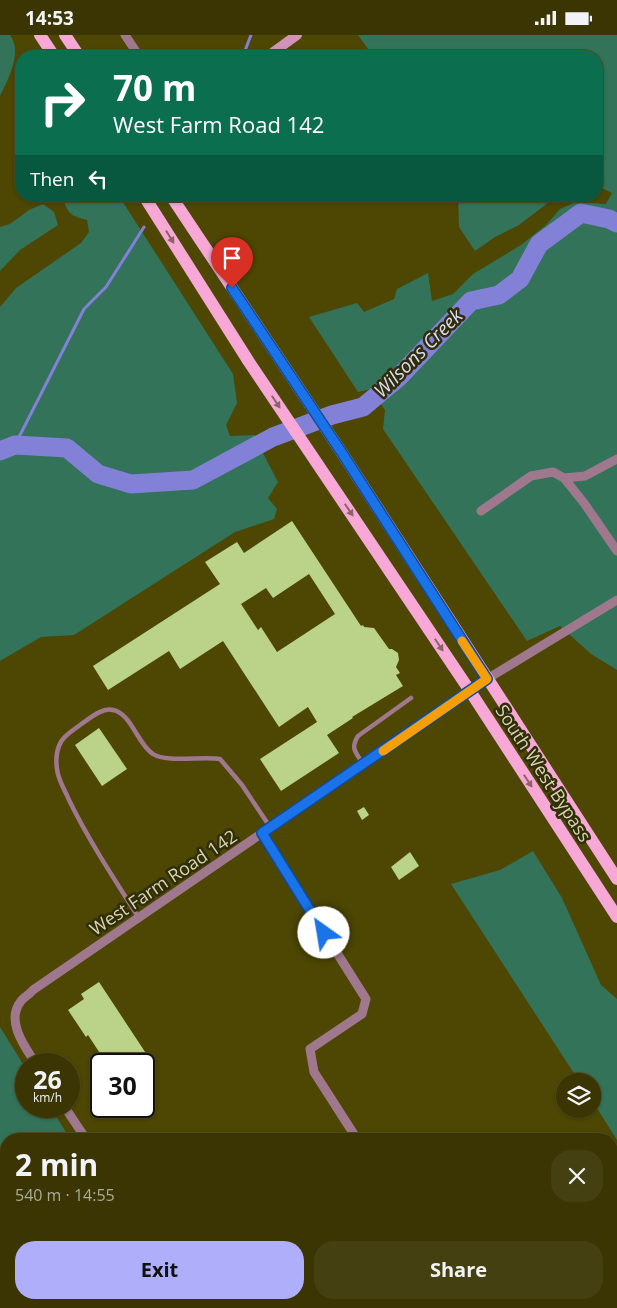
<!DOCTYPE html>
<meta charset="utf-8">
<style>
body{margin:0;font-family:"Open Sans",sans-serif;background:#454011;color:#f1f3f6;height:100vh;display:flex;flex-direction:column;font-size:19px;white-space:nowrap}
*{box-sizing:border-box;margin:0}
p{font-size:16px;color:#abab99}
.icon{flex:none;width:28px;height:28px;fill:none;stroke:currentColor;stroke-width:2;stroke-linecap:round;stroke-linejoin:round}
.map{position:relative;flex:1;overflow:hidden}
.panel{position:absolute;left:0px;top:1098px;width:618px;height:176px;display:flex;flex-direction:column;background:#3a3502;border-radius:20px 20px 0 0;box-shadow:0 1px 4px #0004,0 0 0 1px #545024}
.panel>*{flex:none}
.guide{position:absolute;left:15px;top:15px;width:588px;height:152px;border-radius:20px;box-shadow:0 1px 4px #0004,0 0 0 1px #545024;background:#0b6e4f;color:#fff;overflow:hidden}
.controls{position:absolute;left:556px;top:1038px;display:grid;gap:10px}
.controls a{display:grid;place-items:center;width:45px;height:45px;border-radius:50%;background:#3a3502;box-shadow:0 1px 4px #0004,0 0 0 1px #545024;font-size:25px}
.speed{position:absolute;left:15px;top:1018px;display:flex;gap:10px;font-size:25px;font-weight:700;text-align:center}
.speed>*{display:grid;place-content:center;width:65px;height:65px;border-radius:50%;background:#3a3502;box-shadow:0 1px 4px #0004,0 0 0 1px #545024;line-height:1}
.speed small{font-size:12px;font-weight:400}
.speed .limit{border:2px solid #111;border-radius:8px;background:#fff;color:#111}
.pin{position:absolute;display:grid;place-items:center;width:42px;height:42px;color:#fff;margin:-51px -21px;border-radius:50% 50% 50% 0;rotate:-45deg;box-shadow:0 0 5px #0007}
.pin .icon{rotate:45deg}
.me{position:absolute;width:55px;margin:-28px;rotate:328deg;stroke-linejoin:round;filter:drop-shadow(0 0 4px #0008)}
.turn{display:flex;align-items:center;gap:18px;height:105px;padding:0 15px;font-size:22px}
.turn .icon{width:65px;height:65px;stroke-width:2.5}
.turn b{display:block;font-size:35px;line-height:42px}
.then{display:flex;align-items:center;height:48px;padding:0 15px;background:#0003;gap:10px;font-size:19px}
.round{display:grid;place-items:center;flex:none;width:52px;height:52px;border-radius:20px;background:#454011}
.summary{display:flex;align-items:center;justify-content:space-between;height:85px;padding:0 15px}
h1{font-size:30px;font-weight:700;line-height:38px}
.action{display:flex;gap:10px;margin-top:auto;padding:10px 15px}
.action a{flex:1;height:58px;border-radius:20px;background:#aeaefa;color:#111;font-size:20px;font-weight:700;line-height:58px;text-align:center}
.action a+a{background:#454011;color:#f1f3f6}
.status{display:flex;justify-content:space-between;align-items:center;height:35px;padding:0 25px;background:#3a3502;direction:ltr}
.status svg{height:14px;fill:currentColor}
.map>svg:first-child{display:block}
.green{fill:#337359}
.lines{fill:none;stroke-linecap:round;stroke-linejoin:round}
.stream{stroke:#8380d7;stroke-width:3}
.river{stroke:#8380d7;stroke-width:19}
.building{fill:#bad389;fill-rule:evenodd}
.lane{stroke:#9f788e;stroke-width:4.5}
.street{stroke:#9f788e;stroke-width:9}
.secondary{stroke:#d193b7;stroke-width:10}
.primary{stroke:#f7a8d6;stroke-width:12}
.oneway{fill:#8a6466}
.route-casing{stroke:#114b97;stroke-width:12}
.route{stroke:#1a73e8;stroke-width:9}
.slow{stroke:#f59e0b;stroke-width:9}
.labels{text-anchor:middle;dominant-baseline:central;stroke-width:5;stroke-linejoin:round;paint-order:stroke}
.street-label{font-size:18px;fill:#d7d4ae;stroke:#302d0b}
.water-label{font-size:19px;font-style:italic;fill:#dbdcf4;stroke:#302d0b}
</style>
<div class="status"><b>14:53</b><svg viewBox="0 0 49 12"><path d="M0 12V9h3v3zM5 12V6h3v6zM10 12V3h3v9zM15 12V0h3v12zM26 1h20v11H26zM47 4h2v5h-2z"/></svg></div>
<div class="map">
<svg width="617" height="1273" viewBox="0 0 617 1273">
<rect width="100%" height="100%" fill="#4d4703"/>
<!-- green -->
<g class="green">
<path d="M0,0H10C23,18 8,44 0,61Z"/>
<path d="M358,0H617V635L591,619L560,591L527,606L383,394L385,375L371,354L358,357L309,282L357,268L364,277L394,264L397,254L428,238L432,266L453,259L473,239L521,210L546,190L560,174L576,167L606,169L612,158L596,150V21H373Z"/>
<path d="M63,161H119L233,339L237,368L226,390L230,401L255,400L263,418L278,447L268,463L277,474L274,484L235,497L74,600L41,602L0,626V272L16,253L81,208L89,197L87,185C71,181 66,178 63,161Z"/>
<path d="M458,161H557L519,190L495,202L475,216L459,192Z"/>
<path d="M43,169L54,177L58,190L20,215L0,236V192L10,189L29,175Z"/>
<path d="M533,816L562,863L601,950L617,964V1105L593,1067L592,1046H579L451,849L500,835Z"/>
<path d="M0,992L26,1034V1071H50L70,1104H6V1268H174L177,1273H0Z"/>
</g>
<g class="lines">
<!-- stream -->
<g class="stream">
<path d="M243,21L251,0"/>
<path d="M15,410L84,274L106,252L144,192"/>
</g>
<!-- river -->
<path class="river" d="M0,416L15,410L67,413L98,439L131,449L193,445L273,402L332,380L363,372L399,342L471,266L499,260L520,244L539,209L581,178L609,184L617,188"/>
</g>
<!-- building -->
<g class="building">
<path d="M292,486L361,591L363,590L364,592L374,593L389,614H392L398,618L399,625L396,632L400,638L396,640L403,651L352,682L353,683L327,700L339,718L281,756L260,724L317,687L308,672L279,692L223,606L180,634L169,616L108,655L93,631L220,549L205,527L237,507L244,518ZM309,539L335,579L277,617L261,592L258,595L241,569L266,553L273,563Z"/>
<path d="M99,693L127,734L102,751L75,710Z"/>
<path d="M364,772L369,780L362,785L357,776Z"/>
<path d="M410,817L419,831L399,845L391,832Z"/>
<path d="M99,947L153,1029L144,1036V1029H107L88,1000L86,1002L68,975L84,964L81,959Z"/>
</g>
<g class="lines">
<!-- lane -->
<g class="lane">
<path d="M363,729C356,717 350,714 358,701L411,663"/>
<path d="M139,883C115,845 89,806 69,765C65,755 58,745 57,734C56,727 56,718 59,711C62,702 72,696 80,690C89,684 102,672 113,675C131,678 138,710 153,719C166,728 203,721 220,724L242,750L270,792"/>
</g>
<!-- street -->
<g class="street">
<path d="M125,0L139,21"/>
<path d="M564,443L585,441L617,424"/>
<path d="M481,476L531,441L553,437L564,443L584,468L617,516"/>
<path d="M262,799L366,964L362,979L310,1014L314,1037L357,1104"/>
<path d="M36,1029C25,1012 5,986 21,966C24,962 30,959 33,955L487,644L617,565"/>
<path d="M64,1071L86,1104"/>
<path d="M193,1268L197,1273"/>
<path d="M462,1268L466,1273"/>
</g>
<!-- secondary -->
<path class="secondary" d="M268,21L297,0"/>
<!-- primary -->
<g class="primary">
<path d="M40,0L54,21"/>
<path d="M65,0L79,21"/>
<path d="M144,161L249,327L470,656L617,882"/>
<path d="M171,161L342,418L617,844"/>
</g>
</g>
<!-- one-way arrows -->
<defs><path id="oneway-solid" d="M-6-.8H1V-3.2L6.5 0L1 3.2V.8H-6Z" transform="scale(1.25)"/></defs>
<g class="oneway">
<use href="#oneway-solid" transform="translate(170 202) rotate(58)"/>
<use href="#oneway-solid" transform="translate(276 367) rotate(56)"/>
<use href="#oneway-solid" transform="translate(349 475) rotate(56)"/>
<use href="#oneway-solid" transform="translate(439 610) rotate(56)"/>
<use href="#oneway-solid" transform="translate(528 746) rotate(57)"/>
</g>
<g class="lines">
<!-- route casing -->
<g class="route-casing">
<path id="route" d="M232,253L342,418L487,644L262,798L324,898"/>
</g>
<!-- route -->
<use href="#route" class="route"/>
<!-- slow -->
<path class="slow" d="M383,716L487,644L462,606"/>
</g>
<g class="labels">
<!-- street labels -->
<g class="street-label">
<text transform="translate(544 738) rotate(57)">South West Bypass</text>
<text transform="translate(163 847) rotate(-34)">West Farm Road 142</text>
</g>
<!-- water labels -->
<g class="water-label">
<text transform="translate(418 318) rotate(-45)">Wilsons Creek</text>
</g>
</g>
</svg>
<div class="controls">
<a><svg class="icon" aria-label="layers" viewBox="0 0 24 24"><path d="M12 4l9 5-9 5-9-5zM3 14l9 5 9-5"/></svg></a>
</div>
<div class="speed"><div>26<small>km/h</small></div><div class="limit">30</div></div>
<div class="pin" style="left:232px;top:253px;background:#d93025"><svg class="icon" aria-label="arrive" viewBox="0 0 24 24"><path d="M6 21V4h12l-3 4 3 4H6"/></svg></div>
<svg class="me" style="left:324px;top:898px" viewBox="-20 -20 40 40"><circle r="19" fill="#fff"/><path d="M0-13L10 11 0 6-10 11z" fill="#1a73e8"/></svg>
<div class="guide">
<div class="turn"><svg class="icon" aria-label="right" viewBox="0 0 24 24"><path d="M7 20v-9h11M14 6l5 5-5 5"/></svg><div><b>70 m</b>West Farm Road 142</div></div>
<div class="then">Then<svg class="icon" aria-label="left" viewBox="0 0 24 24"><path d="M17 20v-9H6M10 6l-5 5 5 5"/></svg></div>
</div>
<section class="panel">
<div class="summary"><div><h1>2 min</h1><p>540 m · 14:55</p></div><a class="round"><svg class="icon" aria-label="close" viewBox="0 0 24 24"><path d="M6 6l12 12M18 6L6 18"/></svg></a></div>
<div class="action"><a>Exit</a><a>Share</a></div>
</section>
</div>
